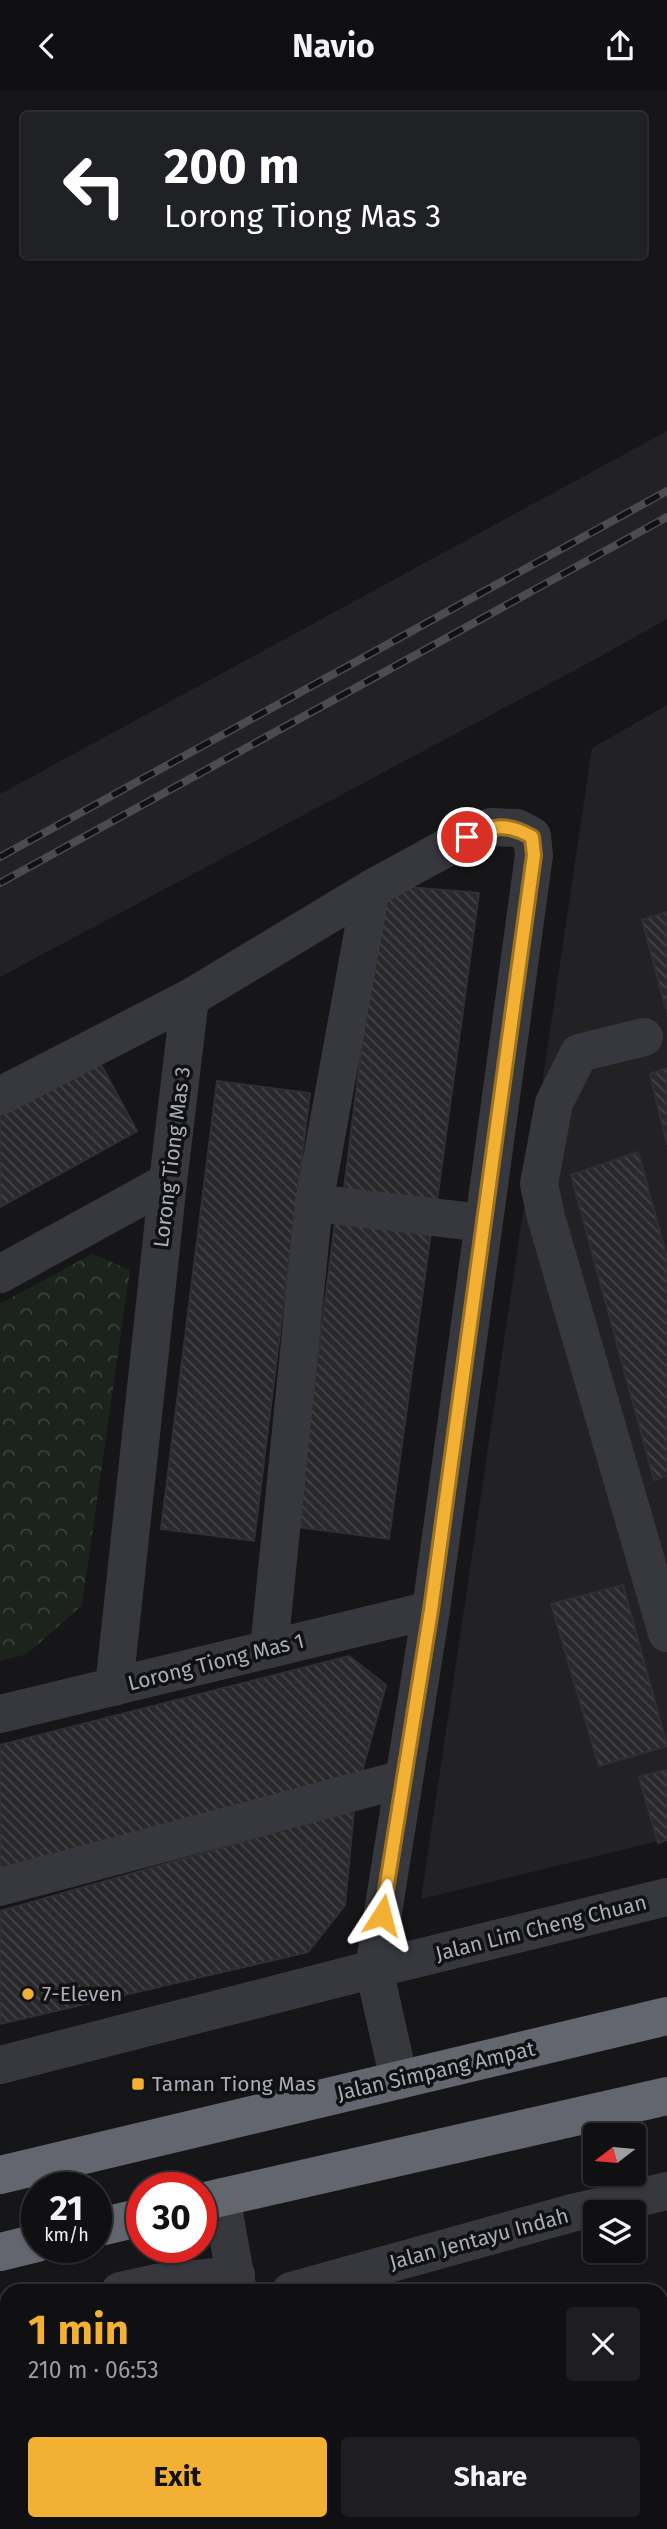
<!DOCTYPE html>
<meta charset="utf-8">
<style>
body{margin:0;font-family:"Fira Sans",sans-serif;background:#1e1e20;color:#f1f3f6;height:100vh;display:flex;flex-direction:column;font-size:26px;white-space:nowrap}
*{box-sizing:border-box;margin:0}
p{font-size:23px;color:#9c9d9f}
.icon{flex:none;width:38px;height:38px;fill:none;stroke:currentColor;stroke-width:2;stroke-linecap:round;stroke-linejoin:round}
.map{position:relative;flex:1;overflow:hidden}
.sheet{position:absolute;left:0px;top:2193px;width:668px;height:247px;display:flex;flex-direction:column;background:#101012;border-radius:21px 21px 0 0;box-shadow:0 2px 5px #0004,0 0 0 2px #303032}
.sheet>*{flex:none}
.banner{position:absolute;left:21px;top:21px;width:626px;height:147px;border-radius:7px;box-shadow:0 2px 5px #0004,0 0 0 2px #303032;background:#202124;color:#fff;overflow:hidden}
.needle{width:46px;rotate:254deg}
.buttons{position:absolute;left:583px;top:2032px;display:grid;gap:14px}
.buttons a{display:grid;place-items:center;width:63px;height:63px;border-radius:7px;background:#101012;box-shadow:0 2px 5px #0004,0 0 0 2px #303032;font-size:35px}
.speed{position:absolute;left:21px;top:2081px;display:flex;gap:14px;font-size:35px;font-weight:700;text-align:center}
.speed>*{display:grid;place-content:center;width:91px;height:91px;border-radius:50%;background:#101012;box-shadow:0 2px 5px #0004,0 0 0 2px #303032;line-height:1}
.speed small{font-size:18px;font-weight:400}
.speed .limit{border:10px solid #d22;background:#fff;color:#111}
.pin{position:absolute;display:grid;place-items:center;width:60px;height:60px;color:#fff;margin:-30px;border:4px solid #fff;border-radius:50%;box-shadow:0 2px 7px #0007}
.me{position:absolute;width:77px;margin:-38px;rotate:9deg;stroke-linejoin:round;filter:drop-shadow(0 0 5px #0008)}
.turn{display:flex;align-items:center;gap:24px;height:147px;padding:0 28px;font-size:32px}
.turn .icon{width:91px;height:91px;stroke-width:2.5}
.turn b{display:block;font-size:49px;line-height:60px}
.round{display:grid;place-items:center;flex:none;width:74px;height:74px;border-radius:7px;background:#1e1e20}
.headline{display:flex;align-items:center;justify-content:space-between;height:119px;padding:0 28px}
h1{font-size:42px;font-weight:700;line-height:52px;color:#f2b134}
.cta{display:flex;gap:14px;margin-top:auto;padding:14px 28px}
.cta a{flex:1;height:80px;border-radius:7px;background:#f2b134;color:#111;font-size:28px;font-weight:700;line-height:80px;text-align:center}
.cta a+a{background:#1e1e20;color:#f1f3f6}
header{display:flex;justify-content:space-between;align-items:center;height:91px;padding:0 28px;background:#101012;font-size:32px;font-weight:700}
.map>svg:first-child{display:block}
.built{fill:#222225}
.forest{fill:url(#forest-crowns)}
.building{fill:url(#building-back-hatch);stroke:#303034;stroke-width:2}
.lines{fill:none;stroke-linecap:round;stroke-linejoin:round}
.minor{stroke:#37383d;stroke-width:38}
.highway{stroke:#63666e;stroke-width:38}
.rail-casing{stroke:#4a4c52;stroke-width:8}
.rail{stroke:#111113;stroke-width:5;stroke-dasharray:16;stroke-linecap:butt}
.route-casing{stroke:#9d7322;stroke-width:18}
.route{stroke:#f2b134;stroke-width:12}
.poi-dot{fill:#f2b134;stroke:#111113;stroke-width:2.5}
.labels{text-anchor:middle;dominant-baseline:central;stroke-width:7;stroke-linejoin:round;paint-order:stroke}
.street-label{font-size:21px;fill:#a8adb8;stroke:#111113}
.poi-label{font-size:21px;fill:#a8adb8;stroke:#111113;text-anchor:start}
</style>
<header><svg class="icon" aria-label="back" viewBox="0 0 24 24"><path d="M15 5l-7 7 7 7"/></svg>Navio<svg class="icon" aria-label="share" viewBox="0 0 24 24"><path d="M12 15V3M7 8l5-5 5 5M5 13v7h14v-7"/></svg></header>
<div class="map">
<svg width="667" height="2438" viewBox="0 0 667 2438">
<defs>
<pattern id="forest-crowns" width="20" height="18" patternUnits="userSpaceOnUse" patternTransform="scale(1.75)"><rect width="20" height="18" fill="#1c231d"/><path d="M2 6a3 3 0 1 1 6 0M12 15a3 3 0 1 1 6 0" fill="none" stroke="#3a403c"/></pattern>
<pattern id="building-back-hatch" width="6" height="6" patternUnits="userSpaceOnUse" patternTransform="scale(1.75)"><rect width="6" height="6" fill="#29292c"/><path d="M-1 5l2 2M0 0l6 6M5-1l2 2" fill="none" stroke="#454548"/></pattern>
</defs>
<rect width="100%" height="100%" fill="#161618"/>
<!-- built -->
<g class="built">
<path d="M667,340V528L594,569L0,886V703Z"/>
<path d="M667,614V1748L421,1808L592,657Z"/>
</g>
<!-- forest -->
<path class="forest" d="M92,1163L130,1179L82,1514L27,1563L0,1570V1213Z"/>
<!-- building -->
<g class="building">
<path d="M382,794L479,802L437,1110L344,1098Z"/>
<path d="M667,821V922L642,829Z"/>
<path d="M98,968L137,1040L0,1116V1022Z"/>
<path d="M667,977V1054L650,983Z"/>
<path d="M217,990L310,1002L254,1450L161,1438Z"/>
<path d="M638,1061L667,1166V1385L654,1389L571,1084Z"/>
<path d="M335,1132L431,1141L389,1448L296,1436Z"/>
<path d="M623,1494L667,1655L599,1675L551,1513Z"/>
<path d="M349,1565L386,1594L360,1688L0,1777V1654Z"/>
<path d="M667,1679V1749L658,1752L639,1686Z"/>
<path d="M354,1719L345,1814L308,1861L0,1933V1820Z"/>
<path d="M7,2257V2432H77L57,2438H0V2259Z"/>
</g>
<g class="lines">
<!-- minor -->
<g class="minor">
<path d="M644,946L579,962L554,1012L539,1093L546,1126L667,1542"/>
<path d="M0,1005L190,907"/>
<path d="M314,1112L483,1132"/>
<path d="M0,1183L168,1091"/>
<path d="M269,1558L314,1112L371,798"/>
<path d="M114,1596L168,1091L190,907L371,798L466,746L491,736L517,737L532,745L534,764L431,1519L374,1878L399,1989"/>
<path d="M0,1623L431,1519"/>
<path d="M0,1796L403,1688"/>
<path d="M0,1974L374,1878L667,1806"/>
<path d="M221,2106L238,2200"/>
<path d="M120,2200L156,2192L236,2184"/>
<path d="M291,2200L572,2122L667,2100"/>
<path d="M0,2227L7,2225"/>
<path d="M663,2249L667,2248"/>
<path d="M662,2390L667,2389"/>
<path d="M284,2432L286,2438"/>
<path d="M212,2438L232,2432"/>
<path d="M476,2438L495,2432"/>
</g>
<!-- highway -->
<g class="highway">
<path d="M0,2084L667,1925"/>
<path d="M201,2111L667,2005"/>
<path d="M96,2137L142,2126"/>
<path d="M0,2161L37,2152"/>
</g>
<!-- rail casing -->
<g class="rail-casing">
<g id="rail">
<path d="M0,766L667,400"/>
<path d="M0,792L667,426"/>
</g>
</g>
<!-- rail -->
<use href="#rail" class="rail"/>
</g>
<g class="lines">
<!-- route casing -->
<g class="route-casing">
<path id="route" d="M382,1824L431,1519L534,764L532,746C506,731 493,735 467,746"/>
</g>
<!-- route -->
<use href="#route" class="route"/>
</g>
<!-- markers -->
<g class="poi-dot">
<circle cx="28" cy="1903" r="7"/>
<rect x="131" y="1986" width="14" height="14" rx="3.5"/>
</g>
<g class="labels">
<!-- street labels -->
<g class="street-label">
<text transform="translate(172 1066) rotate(-83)">Lorong Tiong Mas 3</text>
<text transform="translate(216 1571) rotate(-14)">Lorong Tiong Mas 1</text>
<text transform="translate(541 1837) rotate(-14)">Jalan Lim Cheng Chuan</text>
<text transform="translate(436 1980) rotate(-13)">Jalan Simpang Ampat</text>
<text transform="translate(479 2148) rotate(-15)">Jalan Jentayu Indah</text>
</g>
<!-- poi labels -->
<g class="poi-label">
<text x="42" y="1903">7-Eleven</text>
<text x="152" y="1993">Taman Tiong Mas</text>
</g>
</g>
</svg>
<div class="buttons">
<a><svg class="needle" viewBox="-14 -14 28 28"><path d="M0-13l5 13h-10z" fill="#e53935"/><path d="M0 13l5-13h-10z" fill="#9c9d9f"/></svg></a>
<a><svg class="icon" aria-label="layers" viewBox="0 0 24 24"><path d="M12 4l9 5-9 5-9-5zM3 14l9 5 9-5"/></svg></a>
</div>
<div class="speed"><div>21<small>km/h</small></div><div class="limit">30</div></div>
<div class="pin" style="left:467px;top:746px;background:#d93025"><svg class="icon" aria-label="arrive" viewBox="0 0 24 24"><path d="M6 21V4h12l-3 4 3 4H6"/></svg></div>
<svg class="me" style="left:382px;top:1824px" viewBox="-20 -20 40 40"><path d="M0-17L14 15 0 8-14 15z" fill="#f2b134" stroke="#fff" stroke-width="4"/></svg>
<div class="banner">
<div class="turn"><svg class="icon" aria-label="left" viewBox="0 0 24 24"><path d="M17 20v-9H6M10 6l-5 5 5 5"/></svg><div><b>200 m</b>Lorong Tiong Mas 3</div></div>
</div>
<section class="sheet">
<div class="headline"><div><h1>1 min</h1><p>210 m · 06:53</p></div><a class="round"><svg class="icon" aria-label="close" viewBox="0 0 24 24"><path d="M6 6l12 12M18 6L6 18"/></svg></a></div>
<div class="cta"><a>Exit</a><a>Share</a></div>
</section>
</div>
